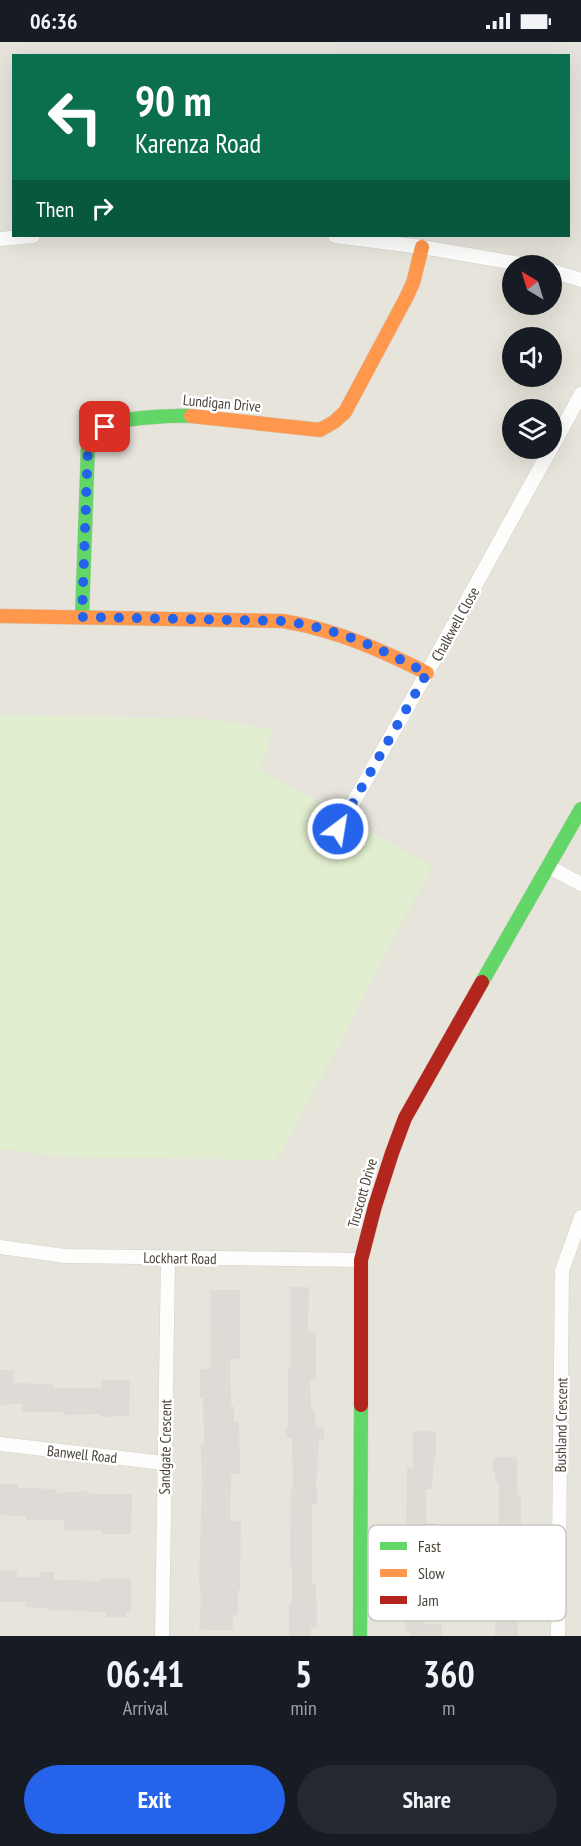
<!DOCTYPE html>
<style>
body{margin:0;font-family:"PT Sans Narrow",sans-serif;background:#242831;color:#f1f3f6;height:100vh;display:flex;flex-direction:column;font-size:22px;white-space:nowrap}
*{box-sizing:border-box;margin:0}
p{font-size:20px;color:#9ea1a6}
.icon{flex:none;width:33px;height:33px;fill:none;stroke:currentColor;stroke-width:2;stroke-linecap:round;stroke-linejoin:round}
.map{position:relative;height:1594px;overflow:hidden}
.details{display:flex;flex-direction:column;background:#171b24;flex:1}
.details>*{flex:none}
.hud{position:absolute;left:12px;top:12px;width:558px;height:183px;border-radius:0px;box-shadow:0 6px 24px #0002;background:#0b6e4f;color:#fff;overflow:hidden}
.needle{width:39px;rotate:322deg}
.tools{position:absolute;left:502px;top:213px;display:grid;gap:12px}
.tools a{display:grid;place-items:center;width:60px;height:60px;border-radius:50%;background:#171b24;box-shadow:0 6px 24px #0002;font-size:30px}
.pin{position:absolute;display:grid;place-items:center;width:51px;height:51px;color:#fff;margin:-26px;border-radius:12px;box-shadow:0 3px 9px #0006}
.me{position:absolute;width:66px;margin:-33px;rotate:31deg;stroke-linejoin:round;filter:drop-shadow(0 0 4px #0008)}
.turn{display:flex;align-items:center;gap:21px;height:126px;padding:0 24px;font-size:27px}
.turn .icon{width:78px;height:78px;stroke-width:2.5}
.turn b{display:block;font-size:42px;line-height:51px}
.then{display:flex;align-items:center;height:57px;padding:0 24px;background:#0003;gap:12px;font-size:22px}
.eta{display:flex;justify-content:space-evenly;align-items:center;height:102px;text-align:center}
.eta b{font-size:36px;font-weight:700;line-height:42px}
.button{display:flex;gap:12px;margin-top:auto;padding:12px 24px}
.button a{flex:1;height:69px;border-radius:36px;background:#2563eb;color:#fff;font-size:24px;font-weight:700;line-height:69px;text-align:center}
.button a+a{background:#242831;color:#f1f3f6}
.status{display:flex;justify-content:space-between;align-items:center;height:42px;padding:0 30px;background:#171b24;direction:ltr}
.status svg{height:16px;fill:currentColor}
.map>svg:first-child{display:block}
.residential{fill:#e7e4dc;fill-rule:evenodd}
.green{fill:#e1eecf}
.parking{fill:#e6e3df}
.building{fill:#dedbd6}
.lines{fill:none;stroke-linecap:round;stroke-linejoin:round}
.street-casing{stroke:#d2d0cb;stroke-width:15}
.fast-casing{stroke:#d3cfc5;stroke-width:15}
.slow-casing{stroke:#d3cfc5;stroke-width:15}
.jam-casing{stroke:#d3cfc5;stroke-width:15}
.street{stroke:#fdfdfc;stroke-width:14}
.fast{stroke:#63d668;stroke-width:14}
.slow{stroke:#ff974d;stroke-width:14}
.jam{stroke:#b3261e;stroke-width:14}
.route{stroke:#2563eb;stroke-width:10;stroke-dasharray:0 18}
.labels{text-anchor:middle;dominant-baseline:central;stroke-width:5;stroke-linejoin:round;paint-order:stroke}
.street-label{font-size:15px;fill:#4b4439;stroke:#fff}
.key{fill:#fff;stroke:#c9c7c4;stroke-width:1.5}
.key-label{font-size:16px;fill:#4b4439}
</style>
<div class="status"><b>06:36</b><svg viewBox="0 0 49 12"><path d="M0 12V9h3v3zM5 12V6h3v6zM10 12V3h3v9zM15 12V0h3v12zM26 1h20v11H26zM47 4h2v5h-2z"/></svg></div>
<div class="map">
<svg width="581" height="1594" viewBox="0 0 581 1594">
<rect width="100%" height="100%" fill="#f4f2ee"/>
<!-- residential -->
<path class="residential" d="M0,0H581V1594H0ZM14,14H568V194H14ZM513,224H552V262H513ZM513,296H552V334H513ZM513,368H552V406H513Z"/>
<!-- green -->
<path class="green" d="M0,673L208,677L273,687L260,728L432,824L282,1110L274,1118L67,1115L0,1107Z"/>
<!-- parking -->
<path class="parking" d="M334,0H562L566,6H571L572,0H581V69L573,70L571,108H568V14L339,13Z"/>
<!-- building -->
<g class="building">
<path d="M290,1245H309L308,1290H316V1337H310L311,1369H315V1385H324V1397H319L316,1446H317V1462H312V1542L316,1541L317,1586H311V1594H289V1561H292V1525H290V1490L291,1447H293L292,1396H286V1385H288V1325H291Z"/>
<path d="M210,1248H240V1317H230L231,1364H234V1380H239L240,1432H231L230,1479H241L240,1548H238V1573H233V1588H202L199,1586L201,1558L199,1538L202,1443L201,1402L204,1403L203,1356H200V1327H211Z"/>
<path d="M0,1328H14V1341L53,1342V1346H101V1338H130L129,1374L100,1375V1372L63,1373V1370H22L23,1362L0,1363Z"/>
<path d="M413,1389H436V1415L434,1416L432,1447H426V1481H436V1491H442V1507L436,1506L437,1509L426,1508L425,1582H442L441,1594H411V1589H405L406,1524L409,1498H406L407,1426H413Z"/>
<path d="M498,1415H517V1453H521V1499H517L516,1532H518V1594H495L496,1522H491V1490H499V1441H495V1430H493V1418Z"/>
<path d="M0,1442H18V1446L56,1447V1451L89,1449V1452H132L131,1492H102V1488L64,1489V1478H26V1474L0,1473Z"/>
<path d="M0,1529H17V1535H41L40,1530H54V1538H59L101,1539V1537H131V1570H126V1575H106V1570L47,1568V1566L25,1565V1560H0Z"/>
</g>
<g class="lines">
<!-- street casing -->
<g class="street-casing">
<g id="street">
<path d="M335,194L422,205L532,224"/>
<path d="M0,197L33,194"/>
<path d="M552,229L581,238"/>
<path d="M552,405L581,352"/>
<path d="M338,787L427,631L551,406"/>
<path d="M549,825L581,842"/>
<path d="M0,1205L65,1214L361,1218"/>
<path d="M0,1402L164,1421"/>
<path d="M162,1594L168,1217"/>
<path d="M558,1594L562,1229L581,1175"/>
</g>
</g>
<!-- fast casing -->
<g class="fast-casing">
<g id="fast">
<path d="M82,575L88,403C95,394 102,386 113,381C125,376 177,373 191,374"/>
<path d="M482,940L581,767"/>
<path d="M360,1594L361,1363"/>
</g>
</g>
<!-- slow casing -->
<g class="slow-casing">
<g id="slow">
<path d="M191,374L320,388L334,380L345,370L406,256L413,241L422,205"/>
<path d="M0,574L283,579C336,588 379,607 427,631"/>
</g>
</g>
<!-- jam casing -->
<g class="jam-casing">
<path id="jam" d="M361,1363V1218L375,1164L392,1111L405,1076L482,940"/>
</g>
<!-- street -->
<use href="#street" class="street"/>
<!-- fast -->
<use href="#fast" class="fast"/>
<!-- slow -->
<use href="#slow" class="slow"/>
<!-- jam -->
<use href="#jam" class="jam"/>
</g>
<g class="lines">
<!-- route -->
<path class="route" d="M105,385L97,391L88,403L82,575L283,579C341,587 376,605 427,631L338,787"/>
</g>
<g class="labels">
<!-- street labels -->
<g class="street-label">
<text transform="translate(222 361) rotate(5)">Lundigan Drive</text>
<text transform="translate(455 582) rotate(-61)">Chalkwell Close</text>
<text transform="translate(362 1151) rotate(-74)">Truscott Drive</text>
<text transform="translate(180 1216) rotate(1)">Lockhart Road</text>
<text transform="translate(561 1383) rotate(-89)">Bushland Crescent</text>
<text transform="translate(165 1405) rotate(-89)">Sandgate Crescent</text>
<text transform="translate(82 1412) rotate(6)">Banwell Road</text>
</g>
</g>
<!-- legend -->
<rect x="368" y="1483" width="198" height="96" rx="9" class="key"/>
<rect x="380" y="1500" width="27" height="8" fill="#63d668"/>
<rect x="380" y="1527" width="27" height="8" fill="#ff974d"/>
<rect x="380" y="1554" width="27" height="8" fill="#b3261e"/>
<g class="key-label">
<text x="418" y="1510">Fast</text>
<text x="418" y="1537">Slow</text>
<text x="418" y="1564">Jam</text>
</g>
</svg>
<div class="tools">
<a><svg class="needle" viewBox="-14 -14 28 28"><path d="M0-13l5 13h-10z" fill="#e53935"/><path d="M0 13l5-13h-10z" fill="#9ea1a6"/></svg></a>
<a><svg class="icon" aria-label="sound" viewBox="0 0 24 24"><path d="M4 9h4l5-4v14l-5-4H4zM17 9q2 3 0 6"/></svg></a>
<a><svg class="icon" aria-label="layers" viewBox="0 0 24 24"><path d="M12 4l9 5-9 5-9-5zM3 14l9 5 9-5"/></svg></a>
</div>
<div class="pin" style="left:105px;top:385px;background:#d93025"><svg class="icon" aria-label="arrive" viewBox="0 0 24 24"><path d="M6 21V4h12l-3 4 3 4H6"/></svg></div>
<svg class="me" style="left:338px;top:787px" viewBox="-20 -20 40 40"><circle r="17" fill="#2563eb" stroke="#fff" stroke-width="3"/><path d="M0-11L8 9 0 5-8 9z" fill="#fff"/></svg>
<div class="hud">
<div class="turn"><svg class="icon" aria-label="left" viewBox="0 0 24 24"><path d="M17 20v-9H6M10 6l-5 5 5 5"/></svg><div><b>90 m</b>Karenza Road</div></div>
<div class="then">Then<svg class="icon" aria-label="right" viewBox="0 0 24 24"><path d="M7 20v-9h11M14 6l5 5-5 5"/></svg></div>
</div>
</div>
<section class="details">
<div class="eta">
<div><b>06:41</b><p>Arrival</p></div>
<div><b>5</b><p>min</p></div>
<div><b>360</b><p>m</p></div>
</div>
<div class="button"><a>Exit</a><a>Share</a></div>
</section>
